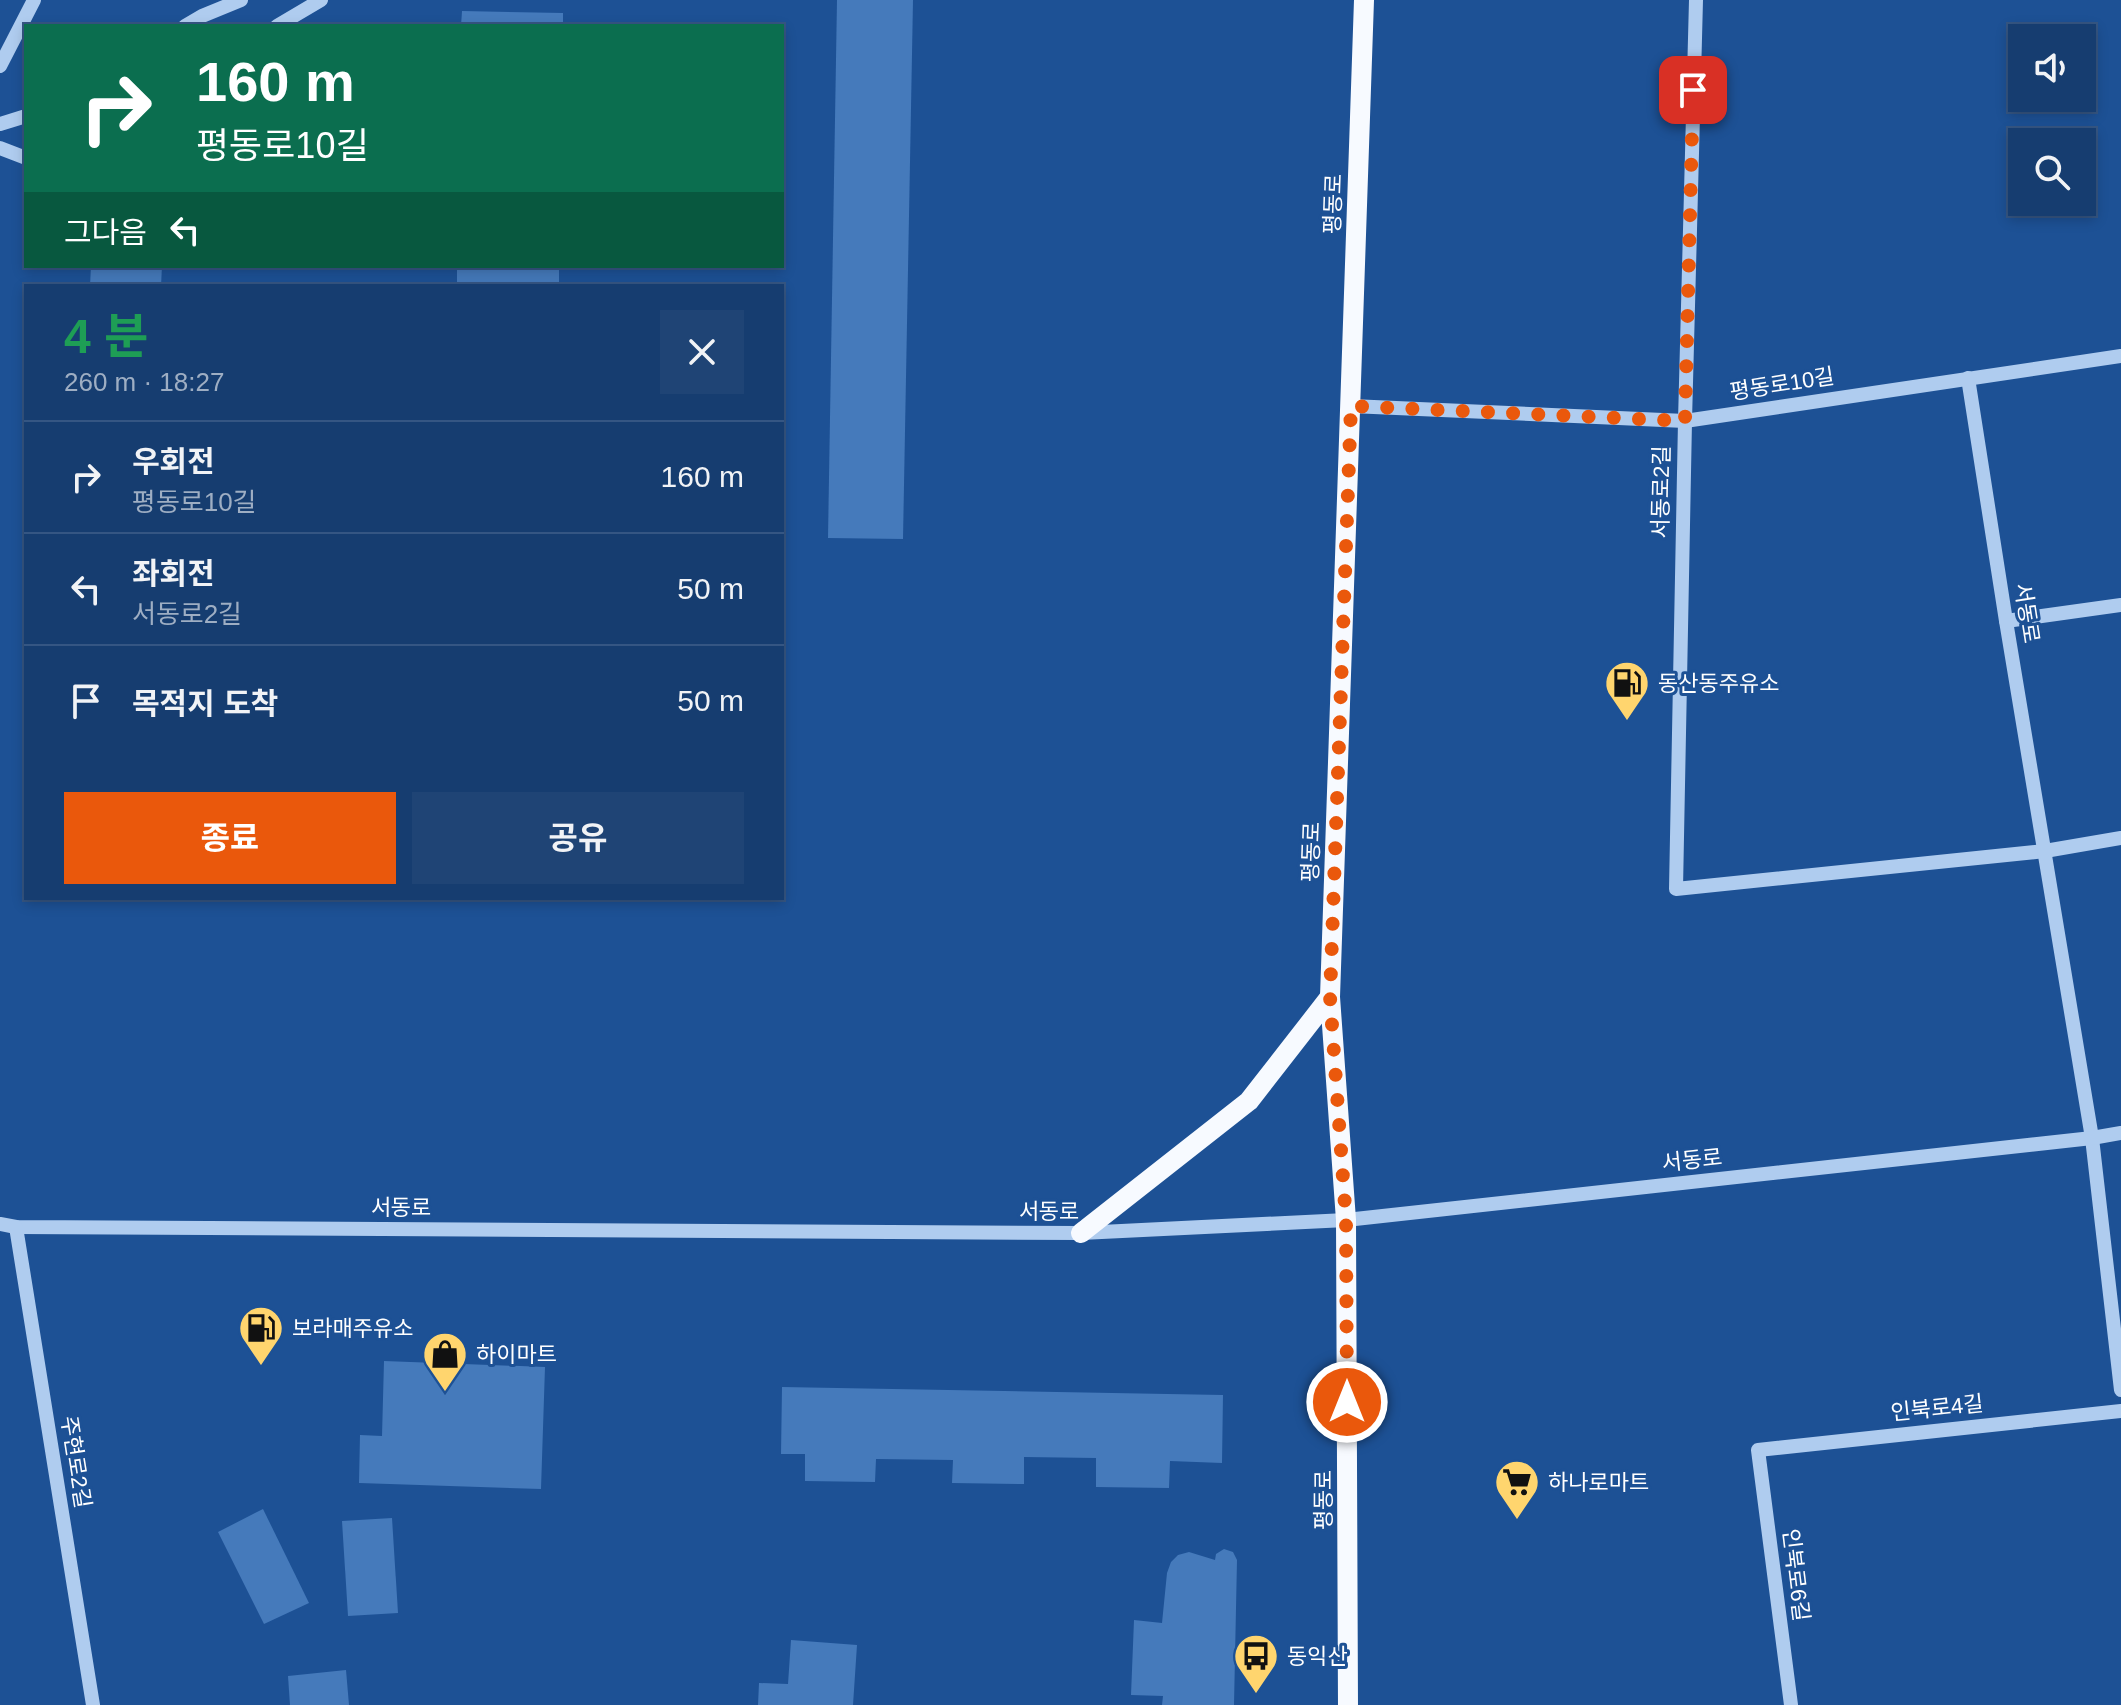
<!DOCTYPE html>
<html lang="ko">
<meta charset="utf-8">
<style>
body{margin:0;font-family:Helvetica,"Noto Sans KR",sans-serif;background:#1f4475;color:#f1f3f6;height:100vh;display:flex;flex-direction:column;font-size:30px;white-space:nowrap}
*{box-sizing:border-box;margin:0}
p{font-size:26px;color:#9eaec3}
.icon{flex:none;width:44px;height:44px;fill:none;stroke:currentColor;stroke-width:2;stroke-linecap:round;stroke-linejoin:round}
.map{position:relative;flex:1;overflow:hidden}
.side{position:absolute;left:24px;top:284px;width:760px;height:616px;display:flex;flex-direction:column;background:#163d70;border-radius:0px;box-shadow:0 4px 12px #0003,0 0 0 2px #355683}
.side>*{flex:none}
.guide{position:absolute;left:24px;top:24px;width:760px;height:244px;border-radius:0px;box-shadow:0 4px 12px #0003,0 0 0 2px #355683;background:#0b6e4f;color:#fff;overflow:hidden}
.fabs{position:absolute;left:2008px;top:24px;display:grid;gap:16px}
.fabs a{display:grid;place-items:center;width:88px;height:88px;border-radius:0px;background:#163d70;box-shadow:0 4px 12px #0003,0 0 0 2px #355683;font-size:40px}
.pin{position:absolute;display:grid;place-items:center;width:68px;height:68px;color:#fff;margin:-34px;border-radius:16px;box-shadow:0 4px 12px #0006}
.me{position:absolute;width:88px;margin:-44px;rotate:0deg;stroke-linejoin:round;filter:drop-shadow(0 0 6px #0008)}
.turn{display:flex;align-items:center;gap:28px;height:168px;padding:0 40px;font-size:36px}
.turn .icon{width:104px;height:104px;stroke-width:2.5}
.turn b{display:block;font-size:56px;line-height:68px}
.then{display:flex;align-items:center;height:76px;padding:0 40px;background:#0003;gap:16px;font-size:30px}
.round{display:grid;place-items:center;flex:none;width:84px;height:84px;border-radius:0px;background:#1f4475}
.summary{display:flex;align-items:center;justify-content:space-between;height:136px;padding:0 40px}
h1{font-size:48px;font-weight:700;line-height:60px;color:#1e9e55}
.primary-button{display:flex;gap:16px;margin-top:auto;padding:16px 40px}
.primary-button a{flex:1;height:92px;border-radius:0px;background:#ea580c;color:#fff;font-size:32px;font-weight:700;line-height:92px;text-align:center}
.primary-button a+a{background:#1f4475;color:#f1f3f6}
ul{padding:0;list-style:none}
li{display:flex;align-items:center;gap:24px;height:112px;padding:0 40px;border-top:2px solid #355683}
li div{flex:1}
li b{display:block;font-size:30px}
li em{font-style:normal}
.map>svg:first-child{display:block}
.building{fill:#457abb}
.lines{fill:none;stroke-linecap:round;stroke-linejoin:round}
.minor{stroke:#afccef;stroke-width:14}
.major{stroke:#f7faff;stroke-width:20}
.route{stroke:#ea580c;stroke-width:14;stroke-dasharray:0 25.2}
.labels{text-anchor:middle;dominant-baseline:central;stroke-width:6;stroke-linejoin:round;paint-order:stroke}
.street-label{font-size:22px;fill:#fff;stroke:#1d5195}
.poi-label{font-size:22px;fill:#fff;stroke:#1d5195;text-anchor:start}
</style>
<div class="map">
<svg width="2121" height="1705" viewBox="0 0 2121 1705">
<rect width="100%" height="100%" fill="#1d5195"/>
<!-- building -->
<g class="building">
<path d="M837,0H913L903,539L828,538Z"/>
<path d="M462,11L563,13V26H461Z"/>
<path d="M91,266H162L161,286H90Z"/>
<rect x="457" y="266" width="102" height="20"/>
<path d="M384,1361L545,1367L541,1489L359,1483L360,1435L382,1436Z"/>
<path d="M782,1387L1223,1395L1222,1463L1170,1461L1169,1488L1096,1487V1458L1024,1457V1484L952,1483L953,1460L876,1459L875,1482L805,1481V1454H781Z"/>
<path d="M263,1509L309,1603L264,1624L218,1532Z"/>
<path d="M392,1518L398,1613L348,1616L342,1521Z"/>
<path d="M1224,1549L1233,1552L1237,1560L1234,1705H1162L1163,1696L1131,1695L1134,1620L1162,1623L1167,1573L1171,1562L1178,1555L1189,1552L1215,1560L1216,1554Z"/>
<path d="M791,1640L857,1645L853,1705H758L759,1683L788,1684Z"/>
<path d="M346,1670L349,1705H290L288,1676Z"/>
</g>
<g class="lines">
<!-- minor -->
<g class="minor">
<path d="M1696,0L1685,421L1676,889L2045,851L2121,838"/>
<path d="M185,26L202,16L241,0"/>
<path d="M277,26L321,0"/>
<path d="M0,66L34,0"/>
<path d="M0,124L26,116"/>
<path d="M0,148L26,158"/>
<path d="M1968,378L2006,621L2092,1138L2121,1390"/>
<path d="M1351,406L1685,421L2121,356"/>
<path d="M2006,621L2121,605"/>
<path d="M0,1224L16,1227L1081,1233L1346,1220L2092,1138L2121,1133"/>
<path d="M16,1227L93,1705"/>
<path d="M1791,1705L1758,1450L2121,1411"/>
</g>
<!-- major -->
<g class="major">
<path d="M1081,1233L1249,1101L1330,997"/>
<path d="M1348,1705L1346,1220L1330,997L1364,0"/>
</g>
</g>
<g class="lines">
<!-- route -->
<path class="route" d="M1347,1402L1346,1220L1330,997L1351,406L1685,421L1693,90"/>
</g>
<!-- icons -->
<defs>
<g id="fuel-pin" transform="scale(2.3)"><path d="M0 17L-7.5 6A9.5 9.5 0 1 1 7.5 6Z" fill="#ffd56e" stroke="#1d5195"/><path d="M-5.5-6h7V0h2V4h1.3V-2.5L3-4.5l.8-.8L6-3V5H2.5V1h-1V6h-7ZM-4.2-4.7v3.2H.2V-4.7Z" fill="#111"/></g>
<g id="shop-pin" transform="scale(2.3)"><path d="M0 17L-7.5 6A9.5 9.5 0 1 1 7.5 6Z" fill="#ffd56e" stroke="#1d5195"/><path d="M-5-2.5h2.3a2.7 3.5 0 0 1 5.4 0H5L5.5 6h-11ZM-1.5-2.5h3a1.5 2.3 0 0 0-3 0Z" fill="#111"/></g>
<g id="supermarket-pin" transform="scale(2.3)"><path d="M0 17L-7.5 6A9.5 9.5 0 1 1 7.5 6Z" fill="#ffd56e" stroke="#1d5195"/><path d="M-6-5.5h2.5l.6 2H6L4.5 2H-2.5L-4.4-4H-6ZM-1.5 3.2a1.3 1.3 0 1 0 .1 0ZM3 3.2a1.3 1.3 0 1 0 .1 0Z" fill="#111"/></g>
<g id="bus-pin" transform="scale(2.3)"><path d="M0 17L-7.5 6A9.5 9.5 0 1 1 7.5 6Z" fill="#ffd56e" stroke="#1d5195"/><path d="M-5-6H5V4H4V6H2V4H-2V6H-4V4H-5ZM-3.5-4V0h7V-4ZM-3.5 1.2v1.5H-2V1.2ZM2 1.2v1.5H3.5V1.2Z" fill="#111"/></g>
</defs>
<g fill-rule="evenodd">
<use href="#fuel-pin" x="1627" y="683"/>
<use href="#fuel-pin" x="261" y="1328"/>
<use href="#shop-pin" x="445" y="1354"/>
<use href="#supermarket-pin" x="1517" y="1482"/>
<use href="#bus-pin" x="1256" y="1656"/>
</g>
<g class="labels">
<!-- street labels -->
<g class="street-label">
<text transform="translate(1333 204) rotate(-88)">평동로</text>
<text transform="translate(1782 384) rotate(-9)">평동로10길</text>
<text transform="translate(1661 492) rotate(-89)">서동로2길</text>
<text transform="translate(2027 613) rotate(81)">서동로</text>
<text transform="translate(1311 852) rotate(-88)">평동로</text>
<text transform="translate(1692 1160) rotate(-6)">서동로</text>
<text x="401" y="1207">서동로</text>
<text x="1049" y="1211">서동로</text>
<text transform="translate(1937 1408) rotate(-6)">인북로4길</text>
<text transform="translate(76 1462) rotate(81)">주현로2길</text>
<text transform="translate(1323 1500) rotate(-90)">평동로</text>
<text transform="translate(1796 1575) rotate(83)">인북로6길</text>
</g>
<!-- poi labels -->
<g class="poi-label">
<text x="1658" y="683">동산동주유소</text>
<text x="292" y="1328">보라매주유소</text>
<text x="476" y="1354">하이마트</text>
<text x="1548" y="1482">하나로마트</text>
<text x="1287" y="1656">동익산</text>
</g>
</g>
</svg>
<div class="fabs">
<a><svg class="icon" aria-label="sound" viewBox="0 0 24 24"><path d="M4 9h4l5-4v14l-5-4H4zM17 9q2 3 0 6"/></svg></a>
<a><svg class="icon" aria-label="search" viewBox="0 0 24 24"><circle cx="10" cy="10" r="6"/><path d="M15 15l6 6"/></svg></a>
</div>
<div class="pin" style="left:1693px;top:90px;background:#d93025"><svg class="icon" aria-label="arrive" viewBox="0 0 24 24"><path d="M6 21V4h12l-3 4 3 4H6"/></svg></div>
<svg class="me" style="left:1347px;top:1402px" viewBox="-20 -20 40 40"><circle r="17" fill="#ea580c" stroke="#fff" stroke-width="3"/><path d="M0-11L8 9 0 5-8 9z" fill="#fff"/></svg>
<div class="guide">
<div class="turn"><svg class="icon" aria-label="right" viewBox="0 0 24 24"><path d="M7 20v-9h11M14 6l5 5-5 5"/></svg><div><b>160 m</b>평동로10길</div></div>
<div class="then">그다음<svg class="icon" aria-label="left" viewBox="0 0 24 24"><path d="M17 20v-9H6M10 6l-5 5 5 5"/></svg></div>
</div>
<section class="side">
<div class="summary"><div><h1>4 분</h1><p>260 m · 18:27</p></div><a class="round"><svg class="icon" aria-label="close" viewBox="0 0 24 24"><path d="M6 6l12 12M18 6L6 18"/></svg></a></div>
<ul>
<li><svg class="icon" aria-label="right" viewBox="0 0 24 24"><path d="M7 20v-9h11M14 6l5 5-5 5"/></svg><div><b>우회전</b><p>평동로10길</p></div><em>160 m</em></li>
<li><svg class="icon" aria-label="left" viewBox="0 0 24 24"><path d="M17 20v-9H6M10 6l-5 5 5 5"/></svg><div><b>좌회전</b><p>서동로2길</p></div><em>50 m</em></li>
<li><svg class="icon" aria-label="arrive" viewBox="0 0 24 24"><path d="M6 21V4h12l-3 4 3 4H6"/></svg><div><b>목적지 도착</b></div><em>50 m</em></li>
</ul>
<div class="primary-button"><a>종료</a><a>공유</a></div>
</section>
</div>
